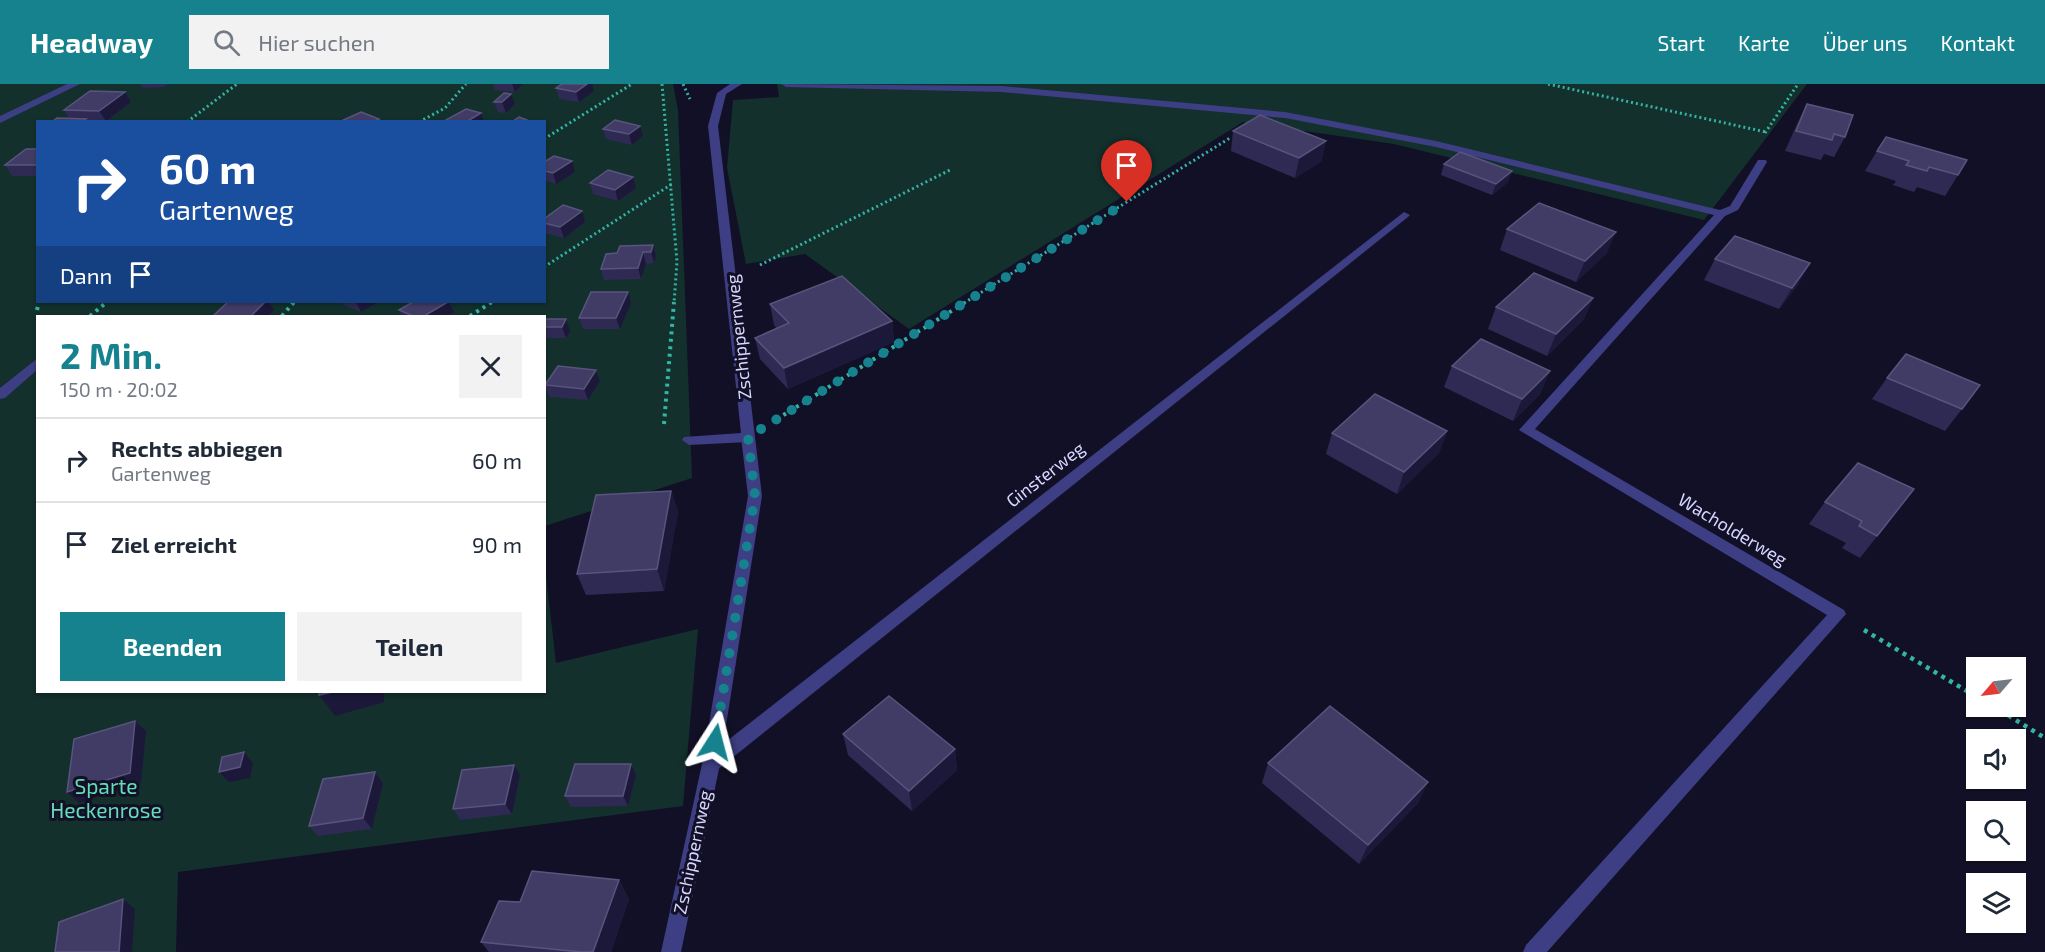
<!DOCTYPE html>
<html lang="de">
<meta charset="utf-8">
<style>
body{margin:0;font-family:"Exo 2",sans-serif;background:#f2f2f3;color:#1f2937;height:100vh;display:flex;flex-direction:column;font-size:22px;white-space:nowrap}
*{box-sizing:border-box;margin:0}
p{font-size:20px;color:#747a83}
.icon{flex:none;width:33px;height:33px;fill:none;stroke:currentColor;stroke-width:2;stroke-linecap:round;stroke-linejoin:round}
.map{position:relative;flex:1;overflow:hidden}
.panel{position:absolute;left:36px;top:231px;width:510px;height:378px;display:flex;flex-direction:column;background:#fff;border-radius:0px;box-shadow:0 2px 4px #0004}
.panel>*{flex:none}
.hud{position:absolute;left:36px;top:36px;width:510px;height:183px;border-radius:0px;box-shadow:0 2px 4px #0004;background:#1a4fa0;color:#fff;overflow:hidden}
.needle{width:39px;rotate:242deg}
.controls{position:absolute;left:1966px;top:573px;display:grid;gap:12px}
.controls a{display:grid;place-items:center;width:60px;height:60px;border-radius:0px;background:#fff;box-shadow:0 2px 4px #0004;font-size:30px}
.pin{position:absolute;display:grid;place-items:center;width:51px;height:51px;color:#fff;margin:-62px -26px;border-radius:50% 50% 50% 0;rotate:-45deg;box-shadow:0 0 6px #0007}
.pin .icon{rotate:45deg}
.me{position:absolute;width:66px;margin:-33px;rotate:9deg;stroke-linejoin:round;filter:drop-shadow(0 0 4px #0008)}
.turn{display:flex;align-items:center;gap:21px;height:126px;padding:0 24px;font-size:27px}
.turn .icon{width:78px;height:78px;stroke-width:2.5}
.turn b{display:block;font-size:42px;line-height:51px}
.then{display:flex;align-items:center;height:57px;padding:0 24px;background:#0003;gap:12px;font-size:22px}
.round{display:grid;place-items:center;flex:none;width:63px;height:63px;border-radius:0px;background:#f2f2f3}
.headline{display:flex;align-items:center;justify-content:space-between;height:102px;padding:0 24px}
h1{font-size:36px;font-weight:700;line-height:45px;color:#15828d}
.primary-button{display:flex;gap:12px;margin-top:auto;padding:12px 24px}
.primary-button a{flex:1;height:69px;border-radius:0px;background:#15828d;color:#fff;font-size:24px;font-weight:700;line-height:69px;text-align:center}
.primary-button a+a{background:#f2f2f3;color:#1f2937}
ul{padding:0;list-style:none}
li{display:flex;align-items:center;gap:18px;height:84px;padding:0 24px;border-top:2px solid #e0e1e3}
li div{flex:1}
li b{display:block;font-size:22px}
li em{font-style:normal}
header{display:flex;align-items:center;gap:36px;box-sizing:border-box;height:84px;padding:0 30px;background:#15828d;color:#fff}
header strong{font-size:28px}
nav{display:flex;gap:33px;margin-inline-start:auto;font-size:21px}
.search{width:420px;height:54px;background:#f2f2f3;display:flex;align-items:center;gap:15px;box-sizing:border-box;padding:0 21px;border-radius:0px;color:#747a83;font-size:22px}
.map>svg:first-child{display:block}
.green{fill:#13302d;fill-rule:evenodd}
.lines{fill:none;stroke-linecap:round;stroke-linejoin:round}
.path-far2{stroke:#34b4a5;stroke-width:3;stroke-dasharray:2 3;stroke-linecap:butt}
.path-far1{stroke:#34b4a5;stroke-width:4;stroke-dasharray:3 4.5;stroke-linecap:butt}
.path{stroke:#34b4a5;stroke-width:4.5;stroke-dasharray:4 5;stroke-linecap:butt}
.lane{fill:#3d3e83;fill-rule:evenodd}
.street{fill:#3d3e83;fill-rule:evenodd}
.wall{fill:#2f2a53}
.shaded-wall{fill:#1c1839}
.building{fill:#413c65;stroke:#59547d;stroke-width:1.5}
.route{stroke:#15828d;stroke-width:10;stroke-dasharray:0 18}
.labels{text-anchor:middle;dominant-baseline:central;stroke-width:6;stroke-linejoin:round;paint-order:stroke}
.street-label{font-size:18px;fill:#d8d6fe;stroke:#121026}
.near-park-label{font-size:21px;fill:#64dcb7;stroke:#121026}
</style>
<header>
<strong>Headway</strong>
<div class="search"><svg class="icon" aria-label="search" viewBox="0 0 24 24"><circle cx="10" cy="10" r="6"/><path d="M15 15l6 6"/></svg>Hier suchen</div>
<nav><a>Start</a><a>Karte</a><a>Über uns</a><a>Kontakt</a></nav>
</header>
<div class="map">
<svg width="2045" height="868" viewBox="0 0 2045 868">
<rect width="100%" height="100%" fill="#121026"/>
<!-- green -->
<g class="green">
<path d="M0,0H673L678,26L692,394L545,442L544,232H38V608H544L545,483L556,579L698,545L683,722L178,788L176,868H0ZM38,38H544V218H38Z"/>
<path d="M777,0H1807L1704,136L1394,60L1243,38L909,245L805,170L746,180L727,84L733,16L779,13Z"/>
</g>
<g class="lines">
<!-- path-far2 -->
<g class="path-far2">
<path d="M662,0L677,178L674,219"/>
<path d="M683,0L690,15"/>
<path d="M1548,0L1766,48"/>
<path d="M187,38L237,0"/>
<path d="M419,38L445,24L466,0"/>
<path d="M1765,49L1798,0"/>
<path d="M544,55L632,0"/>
<path d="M760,181L950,86"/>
<path d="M544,183L672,100"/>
<path d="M964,219L1230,54"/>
</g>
<!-- path-far1 -->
<g class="path-far1">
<path d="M37,226L39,218"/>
<path d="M90,232L107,218"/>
<path d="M282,232L294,218"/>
<path d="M470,232L492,218"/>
<path d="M777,335L966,218"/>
<path d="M664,340L674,218"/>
</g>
<!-- path -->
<g class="path">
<path d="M1864,546L1977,613"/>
<path d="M1993,622L2045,654"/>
</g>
<!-- lane -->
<g class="lane">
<path d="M67,0H80L0,39V32Z"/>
<path d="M730,0H742L726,10L718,42L755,353L748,358L689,361L682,356L684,353L741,349L708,42L717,9Z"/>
<path d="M781,0L1001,2L1285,28L1436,57L1720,126L1730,122L1758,76H1766L1767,78L1738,126L1725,132L1535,345L1844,526L1846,530L1547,868H1523L1526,861L1827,531L1519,346L1714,131L1436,63L1285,34L1001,8L786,3Z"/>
<path d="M1404,128L1410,131L1408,133L717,686L711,688L705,686L702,680L705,674Z"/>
<path d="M38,274V285L5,314L0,315V304Z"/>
</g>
<!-- street -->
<path class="street" d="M748,348L755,353L762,412L720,680L681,868H661L702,680L748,412L741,353Z"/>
</g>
<!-- wall -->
<g class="wall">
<path d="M140,0H168L164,3L143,4Z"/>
<path d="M493,0H523L515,8L495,6Z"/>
<path d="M556,4L594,7L579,18L559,15Z"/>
<path d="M125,8L131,18L106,37H87L69,34L64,26Z"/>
<path d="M494,18L515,20L506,29L498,28Z"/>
<path d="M1807,20L1845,53L1834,73L1824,70L1821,76L1785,67L1797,40Z"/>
<path d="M603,45L643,52L632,61L606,55Z"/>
<path d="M1233,47L1322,77L1295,94L1231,67Z"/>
<path d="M38,65V92H12L5,81Z"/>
<path d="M1877,67L1958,91L1945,112L1917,103L1914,108L1893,101L1896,97L1865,87Z"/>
<path d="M544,78L575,88L556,100L544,96Z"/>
<path d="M1444,80L1512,87L1508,98L1492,111L1441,91Z"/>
<path d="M633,93L636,104L618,117L593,110L590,99Z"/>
<path d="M544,135L585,138L564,154L544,149Z"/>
<path d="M1507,145L1607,169L1576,198L1500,166Z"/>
<path d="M653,161L656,172L654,179L646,180L641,195L604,196L601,185L617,169Z"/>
<path d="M1715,175L1798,201L1779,225L1704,196Z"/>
<path d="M1593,214L1584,235L1547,272L1488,245L1496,223Z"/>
<path d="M342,218H378L361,228L344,221Z"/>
<path d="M449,218L454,228L447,232H402L399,226Z"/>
<path d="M631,219L620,245H583L579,234Z"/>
<path d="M770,220L892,237L894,258L788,305L760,275L755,254L777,245L774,241Z"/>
<path d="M544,235L570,247L566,254H545Z"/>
<path d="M1452,282L1541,309L1513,337L1444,303Z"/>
<path d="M596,286L600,297L588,316L549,313L545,301Z"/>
<path d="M1887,294L1962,325L1945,347L1872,315Z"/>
<path d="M1447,347L1439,369L1397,410L1326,370L1332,349Z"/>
<path d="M1914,405L1860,474L1842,464L1846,459L1809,440L1825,418Z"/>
<path d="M671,407L678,428L664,507L586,511L577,490Z"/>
<path d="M843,650L955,665L957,686L912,727L848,671Z"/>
<path d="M1268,679L1419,718L1359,780L1262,699Z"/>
<path d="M631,680L636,691L628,722L571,723L565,712Z"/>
<path d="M375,688L383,699L372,745L318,752L309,742Z"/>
<path d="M520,691L512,730L460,736L453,725Z"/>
<path d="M619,796L629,815L611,868H489L481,858L520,818Z"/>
</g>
<!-- shaded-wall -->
<g class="shaded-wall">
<path d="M512,0H523L515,8Z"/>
<path d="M587,0H592L594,7L579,18L576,8Z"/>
<path d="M125,8L131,18L106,37L99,27Z"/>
<path d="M511,10L515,20L506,29L502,18Z"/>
<path d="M481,29L484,38H466Z"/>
<path d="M640,42L643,52L632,61L629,50Z"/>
<path d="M1326,57L1322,77L1295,94L1299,74Z"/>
<path d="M572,77L575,88L556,100L553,89Z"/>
<path d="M1512,87L1508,98L1492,111L1496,100Z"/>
<path d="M633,93L636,104L618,117L615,106Z"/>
<path d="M582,127L585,138L564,154L560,143Z"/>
<path d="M1616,148L1607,169L1576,198L1585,177Z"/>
<path d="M653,161L656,172L654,179L651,168Z"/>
<path d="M643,168L646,180L641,195L638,184Z"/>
<path d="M1810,179L1798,201L1779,225L1792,204Z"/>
<path d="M628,208L631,219L620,245L616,234Z"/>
<path d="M1593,214L1584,235L1547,272L1556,250Z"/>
<path d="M265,218H269L274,226L268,232H251Z"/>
<path d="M356,218H378L361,228Z"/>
<path d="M449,218L454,228L447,232H424Z"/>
<path d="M566,235L570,247L566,254L562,243Z"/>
<path d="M892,237L894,258L788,305L784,284Z"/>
<path d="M596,286L600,297L588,316L584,305Z"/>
<path d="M1550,287L1541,309L1513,337L1522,315Z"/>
<path d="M1447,347L1439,369L1397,410L1404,388Z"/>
<path d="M671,407L678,428L664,507L657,485Z"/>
<path d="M333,608H384V618L335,632L319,611Z"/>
<path d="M135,637L146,647L141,699L79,719L67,708Z"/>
<path d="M955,665L957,686L912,727L909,707Z"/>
<path d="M244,668L253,679L250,694L229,698L219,688Z"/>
<path d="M631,680L636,691L628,722L623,712Z"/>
<path d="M514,681L520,691L512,730L505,720Z"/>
<path d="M375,688L383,699L372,745L363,734Z"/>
<path d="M1428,698L1419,718L1359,780L1368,761Z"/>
<path d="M619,796L629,815L611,868H593Z"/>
<path d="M123,815L135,825L132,868H119Z"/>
</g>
<!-- building -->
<g class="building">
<path d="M562,0H587L576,8L556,4Z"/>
<path d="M90,7L125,8L99,27L64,26Z"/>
<path d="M504,9L511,10L502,18H494Z"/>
<path d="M1807,20L1853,31L1845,53L1834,50L1832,56L1796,47Z"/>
<path d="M466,25L481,29L466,38L444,37Z"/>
<path d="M361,28L379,35L372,38H339Z"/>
<path d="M1260,31L1326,57L1299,74L1233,47Z"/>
<path d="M519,33L532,38H512Z"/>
<path d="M57,34L86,35L82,38H52Z"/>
<path d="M615,36L640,42L629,50L603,45Z"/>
<path d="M1886,53L1967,76L1958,91L1929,83L1927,87L1906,81L1909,77L1877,67Z"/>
<path d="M26,65H38V81H5Z"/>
<path d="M1460,68L1512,87L1496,100L1444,80Z"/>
<path d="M554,72L572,77L553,89L544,87V78Z"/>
<path d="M608,86L633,93L615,106L590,99Z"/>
<path d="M1539,119L1616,148L1585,177L1507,145Z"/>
<path d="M563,121L582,127L560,143L544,139V135Z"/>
<path d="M1735,152L1810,179L1792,204L1715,175Z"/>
<path d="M653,161L651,168H643L638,184L601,185L606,170L617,169L620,162Z"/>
<path d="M1534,189L1593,214L1556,250L1496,223Z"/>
<path d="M842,192L892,237L784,284L755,254L789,239L770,220Z"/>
<path d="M591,208H628L616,234H579Z"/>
<path d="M228,218H265L251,232H213Z"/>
<path d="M413,218H448L424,232H413L399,226Z"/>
<path d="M544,235H566L562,243H544Z"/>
<path d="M1481,255L1550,287L1522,315L1452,282Z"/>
<path d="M1906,270L1980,301L1962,325L1887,294Z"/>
<path d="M558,282L596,286L584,305L545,301Z"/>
<path d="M1375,310L1447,347L1404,388L1332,349Z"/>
<path d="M1858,379L1914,405L1877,452L1859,442L1862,437L1825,418Z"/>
<path d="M671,407L657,485L577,490L596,411Z"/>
<path d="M319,608H333L319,611Z"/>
<path d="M889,612L955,665L909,707L843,650Z"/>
<path d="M1330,622L1428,698L1368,761L1268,679Z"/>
<path d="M135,637L130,689L67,708L74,655Z"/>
<path d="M244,668L240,683L219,688L222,673Z"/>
<path d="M575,680H631L623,712H565Z"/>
<path d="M514,681L505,720L453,725L462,686Z"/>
<path d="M375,688L363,734L309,742L323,695Z"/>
<path d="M532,787L619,796L593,868H581L481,858L499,817L520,818Z"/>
<path d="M123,815L119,868H55L59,838Z"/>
</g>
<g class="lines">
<!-- route -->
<path class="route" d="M715,658L755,412L748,353L1127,118"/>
</g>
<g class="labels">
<!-- street labels -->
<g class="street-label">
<text transform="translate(738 253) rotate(-96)">Zschippernweg</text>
<text transform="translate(1045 390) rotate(-38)">Ginsterweg</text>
<text transform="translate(1733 445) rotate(31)">Wacholderweg</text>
<text transform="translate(692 768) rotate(-78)">Zschippernweg</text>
</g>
<!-- near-park labels -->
<g class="near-park-label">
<text x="106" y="701">Sparte<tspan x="106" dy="24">Heckenrose</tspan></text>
</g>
</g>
</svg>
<div class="controls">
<a><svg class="needle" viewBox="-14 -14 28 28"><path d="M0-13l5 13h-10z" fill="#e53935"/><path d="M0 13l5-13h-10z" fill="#747a83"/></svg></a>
<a><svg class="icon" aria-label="sound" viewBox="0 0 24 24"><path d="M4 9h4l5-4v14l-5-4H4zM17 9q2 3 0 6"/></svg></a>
<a><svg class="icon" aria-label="search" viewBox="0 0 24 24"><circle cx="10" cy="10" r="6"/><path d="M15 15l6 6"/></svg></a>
<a><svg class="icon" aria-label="layers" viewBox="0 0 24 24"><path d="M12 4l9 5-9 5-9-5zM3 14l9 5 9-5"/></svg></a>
</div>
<div class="pin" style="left:1127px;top:118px;background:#d93025"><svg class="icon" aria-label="arrive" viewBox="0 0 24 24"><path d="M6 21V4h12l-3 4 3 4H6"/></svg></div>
<svg class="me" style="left:715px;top:658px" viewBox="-20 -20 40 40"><path d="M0-17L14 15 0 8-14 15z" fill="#15828d" stroke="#fff" stroke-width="4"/></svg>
<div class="hud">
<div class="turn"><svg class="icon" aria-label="right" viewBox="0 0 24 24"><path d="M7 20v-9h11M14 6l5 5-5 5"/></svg><div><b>60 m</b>Gartenweg</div></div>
<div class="then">Dann<svg class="icon" aria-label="arrive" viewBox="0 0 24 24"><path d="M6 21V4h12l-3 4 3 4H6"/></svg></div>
</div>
<section class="panel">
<div class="headline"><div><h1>2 Min.</h1><p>150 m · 20:02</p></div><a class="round"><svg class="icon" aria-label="close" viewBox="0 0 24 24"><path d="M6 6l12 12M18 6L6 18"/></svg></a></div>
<ul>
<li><svg class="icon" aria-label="right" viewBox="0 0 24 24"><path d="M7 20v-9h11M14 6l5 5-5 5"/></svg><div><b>Rechts abbiegen</b><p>Gartenweg</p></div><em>60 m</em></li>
<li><svg class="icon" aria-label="arrive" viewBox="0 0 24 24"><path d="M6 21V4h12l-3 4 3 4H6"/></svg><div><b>Ziel erreicht</b></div><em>90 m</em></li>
</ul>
<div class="primary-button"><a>Beenden</a><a>Teilen</a></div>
</section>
</div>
